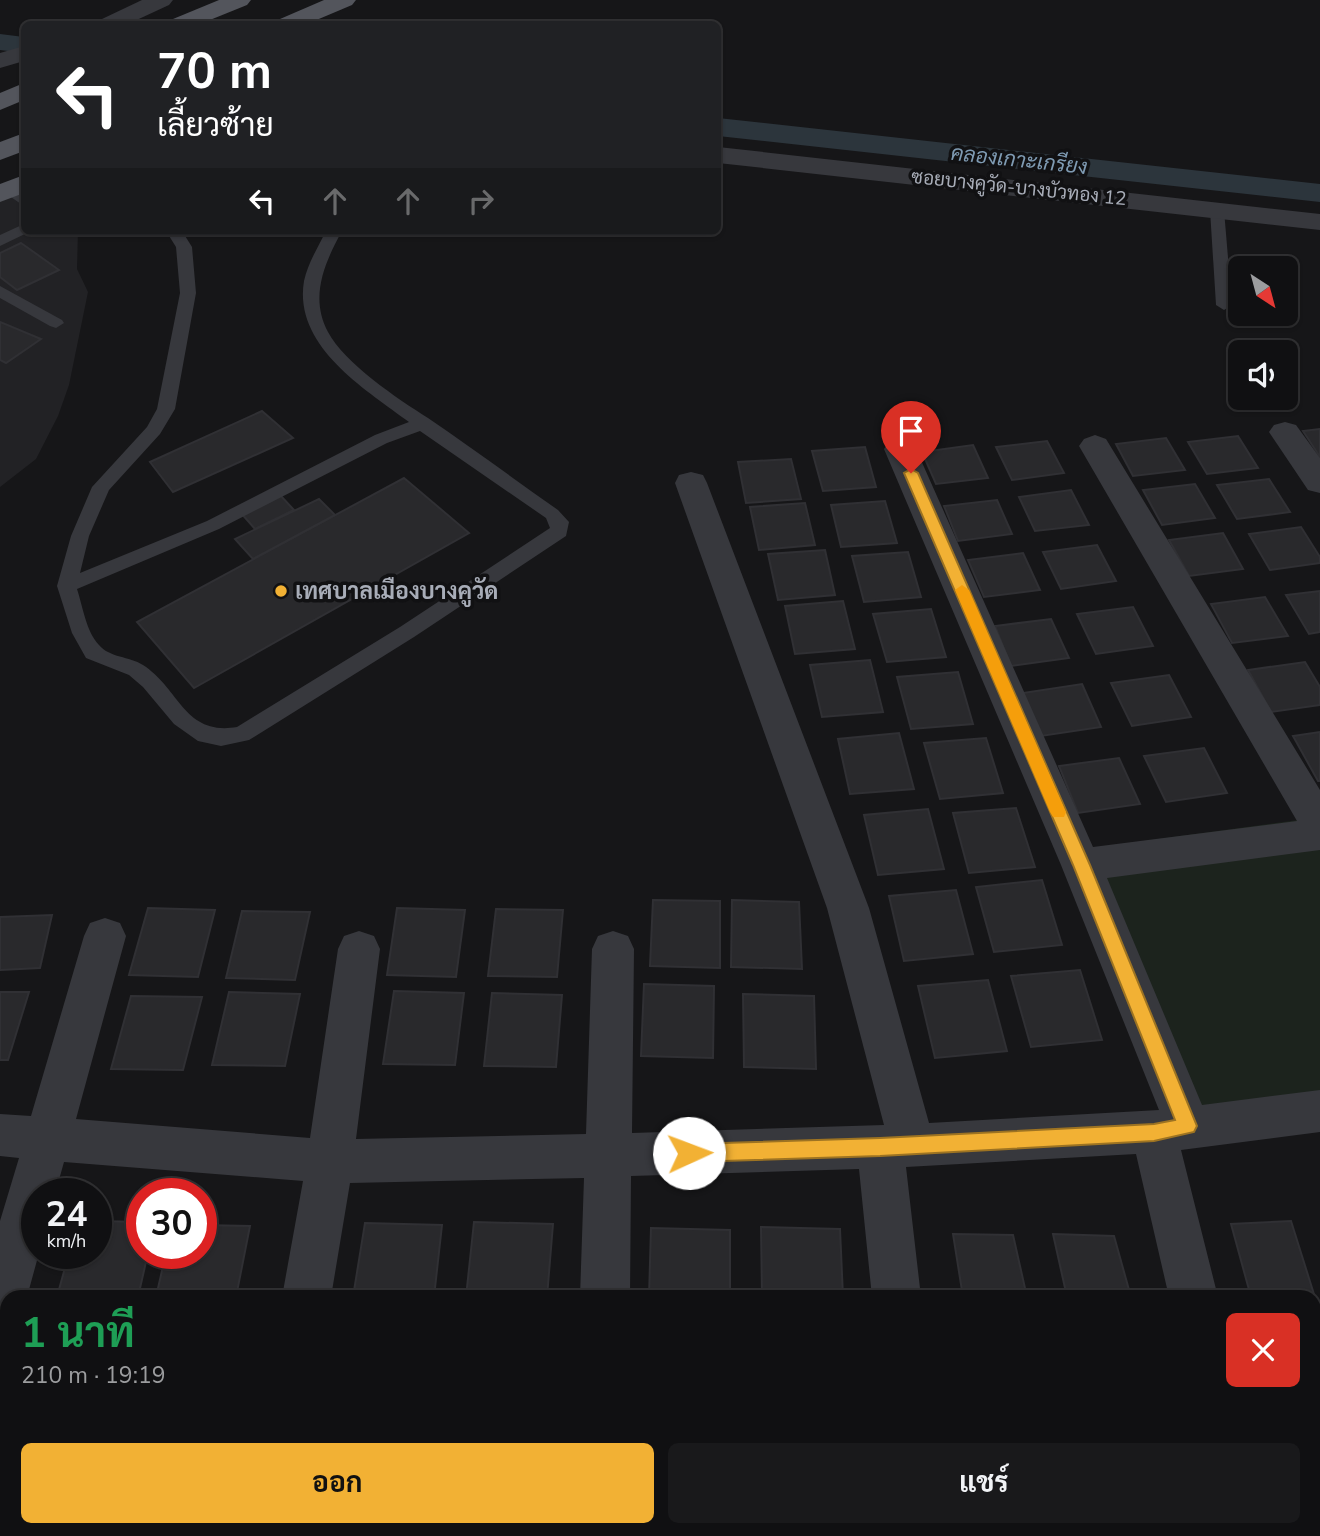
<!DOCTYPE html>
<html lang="th">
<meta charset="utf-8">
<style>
body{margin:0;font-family:"Nunito Sans",Sarabun,sans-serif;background:#19191b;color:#f1f3f6;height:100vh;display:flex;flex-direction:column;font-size:26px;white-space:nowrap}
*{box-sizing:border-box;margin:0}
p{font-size:23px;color:#9c9d9f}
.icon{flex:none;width:38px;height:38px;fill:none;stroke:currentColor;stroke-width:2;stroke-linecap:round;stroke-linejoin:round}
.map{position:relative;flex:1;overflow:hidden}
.drawer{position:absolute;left:0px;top:1290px;width:1321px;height:247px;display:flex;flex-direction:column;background:#101012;border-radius:21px 21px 0 0;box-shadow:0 2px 5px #0004,0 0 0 2px #303032}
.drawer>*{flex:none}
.hud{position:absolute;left:21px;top:21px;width:700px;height:214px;border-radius:10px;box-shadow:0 2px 5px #0004,0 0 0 2px #303032;background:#202124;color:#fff;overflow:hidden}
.needle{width:46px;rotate:144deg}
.buttons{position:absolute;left:1228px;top:256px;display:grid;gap:14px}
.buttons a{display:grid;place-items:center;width:70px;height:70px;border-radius:10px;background:#101012;box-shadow:0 2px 5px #0004,0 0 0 2px #303032;font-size:35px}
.speed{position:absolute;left:21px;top:1178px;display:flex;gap:14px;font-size:35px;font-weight:700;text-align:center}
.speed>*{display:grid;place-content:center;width:91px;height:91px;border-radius:50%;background:#101012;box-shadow:0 2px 5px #0004,0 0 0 2px #303032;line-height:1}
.speed small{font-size:18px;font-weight:400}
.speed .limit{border:10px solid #d22;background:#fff;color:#111}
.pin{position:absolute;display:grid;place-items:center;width:60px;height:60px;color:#fff;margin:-72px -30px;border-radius:50% 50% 50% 0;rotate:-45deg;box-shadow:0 0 7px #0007}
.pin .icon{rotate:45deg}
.me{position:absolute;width:77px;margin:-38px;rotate:88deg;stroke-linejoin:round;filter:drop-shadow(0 0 5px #0008)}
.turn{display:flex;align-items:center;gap:24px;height:147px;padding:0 21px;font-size:32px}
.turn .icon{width:91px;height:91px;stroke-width:2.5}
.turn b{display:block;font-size:49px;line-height:60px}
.lanes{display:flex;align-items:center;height:66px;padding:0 21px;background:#0003;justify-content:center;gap:35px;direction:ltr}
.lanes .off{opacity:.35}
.round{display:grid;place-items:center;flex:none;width:74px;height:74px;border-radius:10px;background:#19191b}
.summary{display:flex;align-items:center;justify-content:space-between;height:119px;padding:0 21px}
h1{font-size:42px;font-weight:700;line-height:52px;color:#1e9e55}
.button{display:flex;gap:14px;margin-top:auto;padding:14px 21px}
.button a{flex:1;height:80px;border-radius:10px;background:#f2b134;color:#111;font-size:28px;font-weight:700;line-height:80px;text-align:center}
.button a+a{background:#19191b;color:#f1f3f6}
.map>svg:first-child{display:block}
.built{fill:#222225}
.green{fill:#1c231d}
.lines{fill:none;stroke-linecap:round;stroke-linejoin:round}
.canal{fill:#2c353c;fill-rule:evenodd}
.building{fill:#29292c;stroke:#303034;stroke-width:2}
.lane{fill:#37383d;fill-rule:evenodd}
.street{fill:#37383d;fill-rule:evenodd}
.primary{fill:#53555c;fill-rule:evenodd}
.route{fill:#f2b134;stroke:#9d7322;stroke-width:2}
.slow{fill:#f59e0b}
.poi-dot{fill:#f2b134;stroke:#111113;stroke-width:2.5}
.labels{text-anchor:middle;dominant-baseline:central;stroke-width:7;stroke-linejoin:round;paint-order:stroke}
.far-street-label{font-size:19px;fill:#a8adb8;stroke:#111113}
.far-water-label{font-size:21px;font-style:italic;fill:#7f9bb3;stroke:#111113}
.poi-label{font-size:23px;font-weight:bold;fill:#a8adb8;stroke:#111113;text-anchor:start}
</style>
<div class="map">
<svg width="1320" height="1536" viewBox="0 0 1320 1536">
<rect width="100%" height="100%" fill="#161618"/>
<!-- built -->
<path class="built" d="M24,183V231H78L77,269L88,292L69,385L58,416L36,459L0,487V194Z"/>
<!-- green -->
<path class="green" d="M1320,817V1105L1180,1112L1070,851Z"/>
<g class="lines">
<!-- canal -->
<g class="canal">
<path d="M0,34L24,37V53L0,50Z"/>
<path d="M718,118L1320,184V202L718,136Z"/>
</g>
</g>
<!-- building -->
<g class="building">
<path d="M21,243L59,270L17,290L0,277V253Z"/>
<path d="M0,322L41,339L6,363L0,360Z"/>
<path d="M262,411L293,438L173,492L150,462Z"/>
<path d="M1320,429V457L1303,431Z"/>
<path d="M1238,436L1258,468L1207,474L1188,442Z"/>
<path d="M1166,438L1185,470L1133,476L1116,444Z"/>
<path d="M1047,441L1064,473L1012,480L996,447Z"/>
<path d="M973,445L988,478L936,484L922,452Z"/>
<path d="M865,447L876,487L823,491L812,451Z"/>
<path d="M791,459L801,499L746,503L738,462Z"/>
<path d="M404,478L469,533L194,688L137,622Z"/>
<path d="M1269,479L1290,512L1237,519L1217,485Z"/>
<path d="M1195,484L1215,518L1162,525L1143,490Z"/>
<path d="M1071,490L1089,525L1035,531L1019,497Z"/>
<path d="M280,495L294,510L255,529L241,513Z"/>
<path d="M319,499L335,515L253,559L235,539Z"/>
<path d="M997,500L1012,534L958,541L944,506Z"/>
<path d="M885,501L897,543L841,547L831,505Z"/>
<path d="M805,503L815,545L759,550L750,507Z"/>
<path d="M1301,527L1320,557V563L1270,570L1249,534Z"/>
<path d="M1223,533L1243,569L1189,576L1169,540Z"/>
<path d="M1097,545L1116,581L1061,589L1043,552Z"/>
<path d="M825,550L835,595L778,600L768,554Z"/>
<path d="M908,552L921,597L864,602L852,556Z"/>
<path d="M1023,553L1040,590L984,597L968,560Z"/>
<path d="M1320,591V632L1309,634L1286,595Z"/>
<path d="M1265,597L1288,636L1232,643L1211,604Z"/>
<path d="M843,601L855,649L795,654L785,606Z"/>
<path d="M1133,607L1153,646L1096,654L1077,614Z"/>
<path d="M931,609L946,657L887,662L873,614Z"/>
<path d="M1051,619L1069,658L1011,666L995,626Z"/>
<path d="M870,660L883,712L822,717L810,665Z"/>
<path d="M1305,662L1320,687V705L1271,712L1248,670Z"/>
<path d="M958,672L973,724L911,729L897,677Z"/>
<path d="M1169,675L1191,717L1132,726L1111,683Z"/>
<path d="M1082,684L1101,727L1041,736L1023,693Z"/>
<path d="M1320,732V781H1318L1293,736Z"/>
<path d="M899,733L914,789L850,794L838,739Z"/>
<path d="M986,738L1003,793L940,799L924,743Z"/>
<path d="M1204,748L1227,793L1166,802L1144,756Z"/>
<path d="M1119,758L1140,804L1078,813L1059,766Z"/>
<path d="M1016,808L1035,867L969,873L953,813Z"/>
<path d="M928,809L944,869L878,875L864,815Z"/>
<path d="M1042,880L1062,945L994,952L976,887Z"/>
<path d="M956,890L973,954L904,961L889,896Z"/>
<path d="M653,900L720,901V968L650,966Z"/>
<path d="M732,900L799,902L802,969L731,967Z"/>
<path d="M148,908L215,910L198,977L129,975Z"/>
<path d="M397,908L465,910L456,977L387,975Z"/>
<path d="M496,909L563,910L557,977L488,976Z"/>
<path d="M242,911L310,912L295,980L226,978Z"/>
<path d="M52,915L40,968L0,970V917Z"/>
<path d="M1080,970L1102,1040L1031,1047L1011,976Z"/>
<path d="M988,980L1007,1051L935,1058L918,986Z"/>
<path d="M644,984L714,986L713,1058L641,1056Z"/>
<path d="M394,991L464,993L455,1065L383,1064Z"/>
<path d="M0,992H29L8,1060H0Z"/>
<path d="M229,992L300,994L285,1066L212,1065Z"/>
<path d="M492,993L562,995L556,1067L484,1066Z"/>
<path d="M743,994L814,996L816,1069L744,1067Z"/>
<path d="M131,996L202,997L183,1070L111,1069Z"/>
<path d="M96,1221L142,1222V1253H148L138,1297H57L69,1253H96Z"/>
<path d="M1291,1221L1318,1307L1314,1308V1297H1251L1231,1224Z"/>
<path d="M474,1222L553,1224L547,1297H466Z"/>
<path d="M365,1223L442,1225L434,1297H353Z"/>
<path d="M201,1225L250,1226L236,1297H156L166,1253H201Z"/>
<path d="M761,1227L840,1229L843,1297H762Z"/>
<path d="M651,1228L730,1230V1297H649Z"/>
<path d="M953,1234L1013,1235L1027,1297H963Z"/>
<path d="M1053,1234L1114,1236L1131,1297H1067Z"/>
<path d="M1314,1370H1320V1469L1314,1470Z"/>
<path d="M7,1485V1530H83L81,1536H0V1511Z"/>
<path d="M109,1530H196L195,1536H107Z"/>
<path d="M326,1530H414L413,1536H325Z"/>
<path d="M451,1530H540L539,1536H450Z"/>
<rect x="638" y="1530" width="88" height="6"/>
<path d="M759,1530H848V1536H760Z"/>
<path d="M989,1530H1057L1059,1536H990Z"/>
<path d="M1096,1530H1165L1166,1536H1097Z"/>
</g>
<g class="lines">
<!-- lane -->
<g class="lane">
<path d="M10,186L24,195V206L5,193V187Z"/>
<path d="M1217,206L1224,210L1232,305L1224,310L1216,305L1210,210Z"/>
<path d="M24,224V231L29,232L0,246V235Z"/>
<path d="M166,231H182L192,247L196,293L175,409L160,434L109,490L89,536L80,573L207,521L375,435L409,422C365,389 293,346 304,281C308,263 318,247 326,231H342C325,262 309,297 328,332C344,363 398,399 428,418C471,447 515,480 558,510L569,522L566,536L414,637L249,740L221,746L198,741L174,724L143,687L129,675L86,658L72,633L57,586L71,536L92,487L147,427L157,409L180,293L176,247ZM420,431L546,518L550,528L400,627L237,727C184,736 180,689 143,665C129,656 110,658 99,645C86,631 83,607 77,589L219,529L387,443Z"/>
<path d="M0,286L62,320L64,323L56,328L50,326L0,298Z"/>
</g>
<!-- street -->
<g class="street">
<path d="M142,0H173L169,5L128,24H98L102,19Z"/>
<path d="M24,46V61L0,68V53Z"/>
<path d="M718,147L1320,214V230L718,163Z"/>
<path d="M1285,422L1296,425L1320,458V493L1308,490L1269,432L1274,425Z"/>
<path d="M1095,435L1106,439L1320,790V850L1107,878L1202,1105L1320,1090V1132L1181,1150L1218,1297H1169L1136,1154L906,1167L921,1297H872L859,1169L631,1176L630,1297H580L584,1178L350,1183L331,1297H282L303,1181L64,1162L55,1194H37L39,1253L27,1297H7V1327L0,1330V1221L19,1158L0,1156V1114L31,1116L84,936L90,923L105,918L120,923L126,936L76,1119L310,1138L338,949L344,936L359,931L374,936L380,949L356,1139L586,1134L592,949L598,936L613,931L628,936L634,949L632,1133L884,1125L827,908L675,483L679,475L691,472L703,475L707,483L869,908L929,1123L1159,1110L1061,865L884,449L889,442L900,438L911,442L916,449L1093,847L1297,821L1079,446L1084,439Z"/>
</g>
<!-- primary -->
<g class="primary">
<path d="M219,0H251L247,5L200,24H169L173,19Z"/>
<path d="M324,0H356L352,5L307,24H276L280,19Z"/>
<path d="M24,83V100L0,110V93Z"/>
<path d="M24,133V151L0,160V142Z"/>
<path d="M24,175V193L0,202V184Z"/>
</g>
</g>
<!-- route -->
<path class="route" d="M911,469L918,473L1090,865L1197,1126L1194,1132L1154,1141L880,1156L689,1162L683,1159L680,1153L683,1147L689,1144L880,1138L1154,1124L1175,1120L1073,865L904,473Z"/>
<!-- slow -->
<path class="slow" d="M962,585L969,590L1066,812L1064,817H1053L1050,812L955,590Z"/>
<!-- markers -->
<circle class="poi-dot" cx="281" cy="591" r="7"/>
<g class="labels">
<!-- far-street labels -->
<g class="far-street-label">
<text transform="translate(1019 188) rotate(6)">ซอยบางคูวัด-บางบัวทอง 12</text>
</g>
<!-- far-water labels -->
<g class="far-water-label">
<text transform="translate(1019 160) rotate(6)">คลองเกาะเกรียง</text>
</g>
<!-- poi labels -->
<g class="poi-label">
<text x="295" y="591">เทศบาลเมืองบางคูวัด</text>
</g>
</g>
</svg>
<div class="buttons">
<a><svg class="needle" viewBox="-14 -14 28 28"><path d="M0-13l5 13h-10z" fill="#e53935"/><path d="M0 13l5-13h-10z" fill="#9c9d9f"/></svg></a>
<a><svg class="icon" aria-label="sound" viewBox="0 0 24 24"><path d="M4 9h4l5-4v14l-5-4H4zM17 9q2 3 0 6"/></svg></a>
</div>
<div class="speed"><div>24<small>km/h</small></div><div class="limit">30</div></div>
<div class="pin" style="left:911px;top:473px;background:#d93025"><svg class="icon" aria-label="arrive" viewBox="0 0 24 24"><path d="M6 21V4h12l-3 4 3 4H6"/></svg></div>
<svg class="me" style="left:689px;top:1153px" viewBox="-20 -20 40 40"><circle r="19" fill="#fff"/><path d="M0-13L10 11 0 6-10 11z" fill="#f2b134"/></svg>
<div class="hud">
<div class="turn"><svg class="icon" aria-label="left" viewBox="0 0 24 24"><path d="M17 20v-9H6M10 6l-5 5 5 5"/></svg><div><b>70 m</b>เลี้ยวซ้าย</div></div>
<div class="lanes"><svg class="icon" aria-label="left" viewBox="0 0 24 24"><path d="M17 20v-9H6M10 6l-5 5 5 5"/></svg><svg class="icon off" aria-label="ahead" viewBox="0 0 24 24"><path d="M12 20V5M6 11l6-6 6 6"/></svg><svg class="icon off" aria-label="ahead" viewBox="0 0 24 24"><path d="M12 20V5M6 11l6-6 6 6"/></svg><svg class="icon off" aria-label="right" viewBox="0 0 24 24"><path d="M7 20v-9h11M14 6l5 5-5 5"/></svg></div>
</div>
<section class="drawer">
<div class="summary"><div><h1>1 นาที</h1><p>210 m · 19:19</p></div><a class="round" style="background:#d93025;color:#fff"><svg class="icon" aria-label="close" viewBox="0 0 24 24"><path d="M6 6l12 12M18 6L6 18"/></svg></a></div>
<div class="button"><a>ออก</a><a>แชร์</a></div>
</section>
</div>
